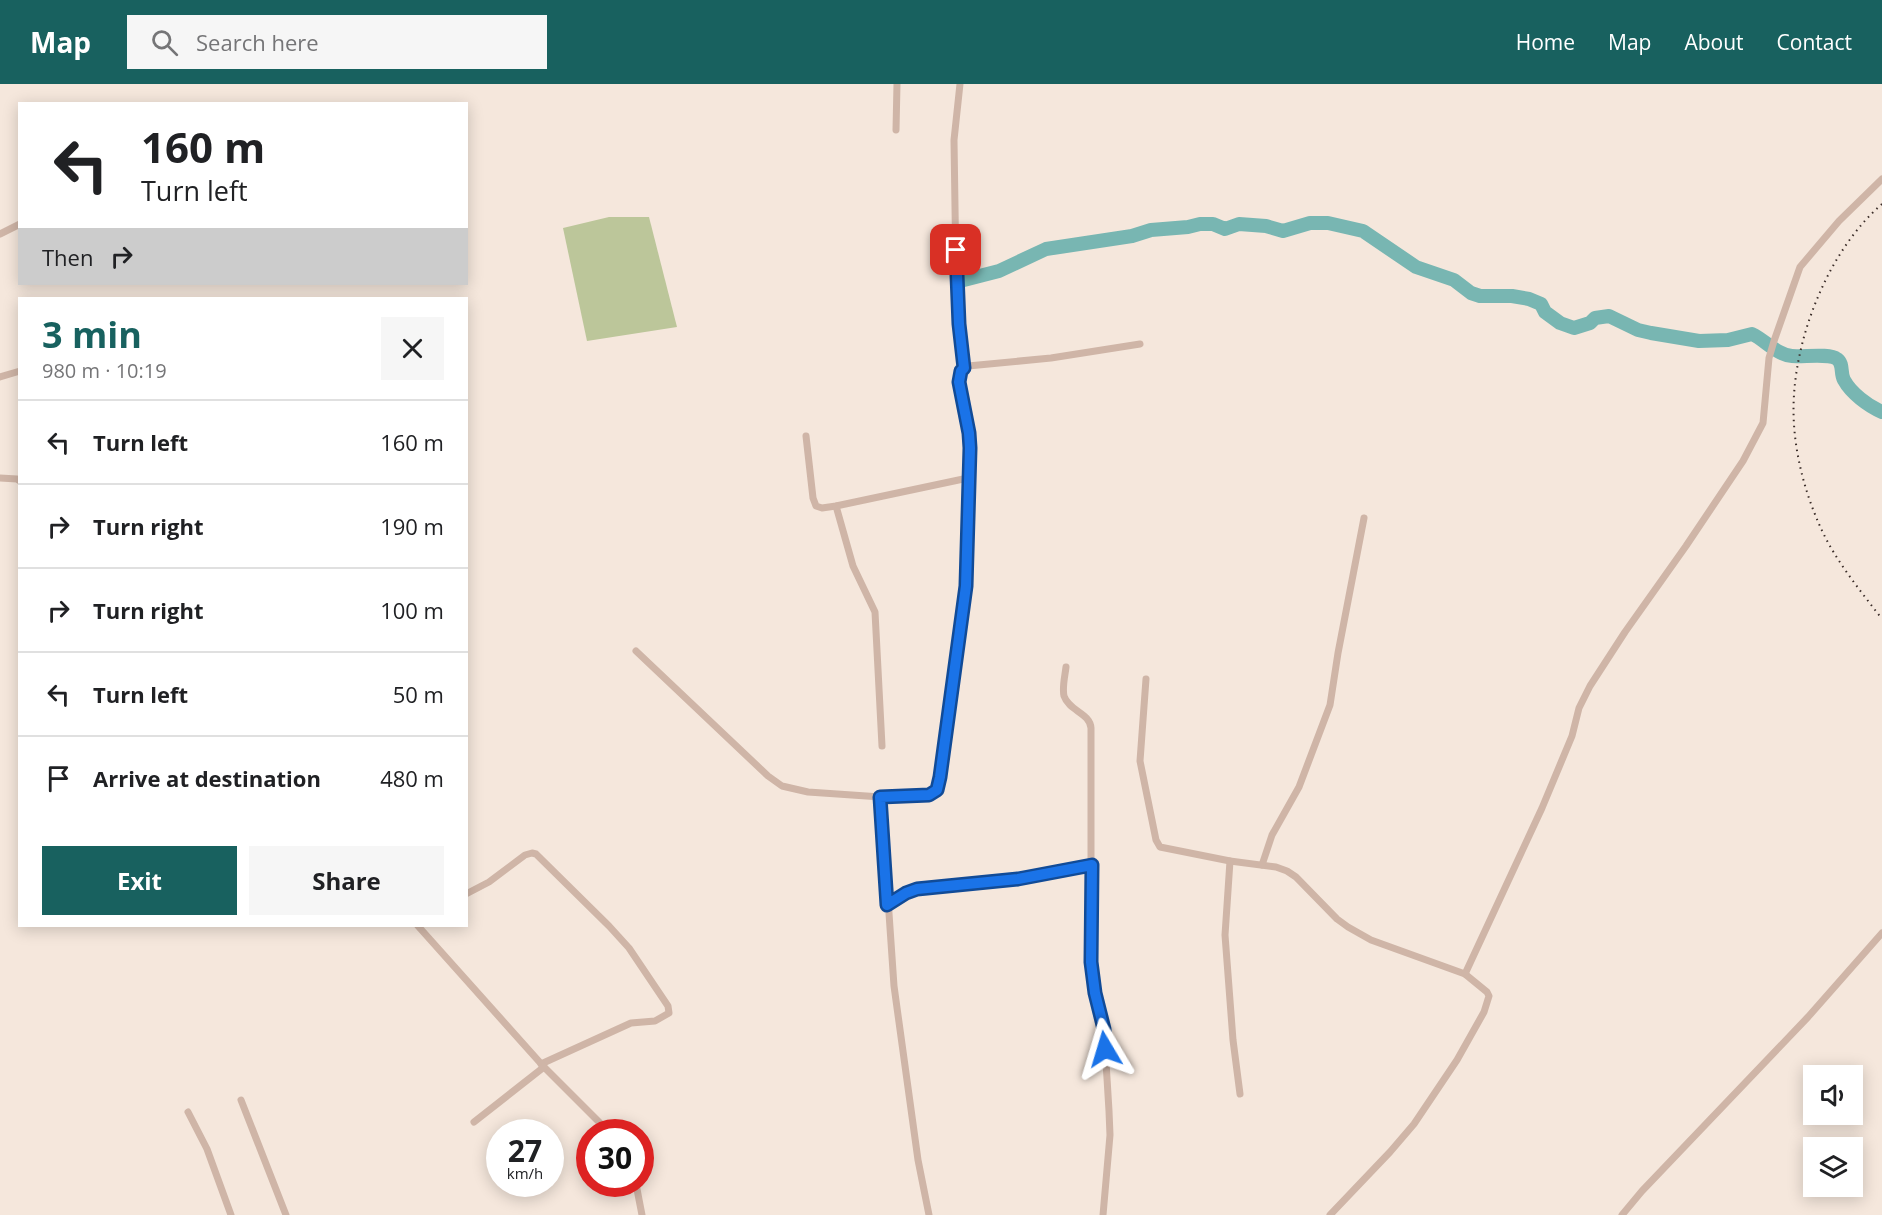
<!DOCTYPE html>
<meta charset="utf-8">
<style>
body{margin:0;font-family:"Open Sans",sans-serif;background:#f6f6f6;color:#202124;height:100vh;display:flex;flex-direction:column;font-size:22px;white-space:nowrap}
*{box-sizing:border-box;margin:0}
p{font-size:20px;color:#757577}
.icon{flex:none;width:33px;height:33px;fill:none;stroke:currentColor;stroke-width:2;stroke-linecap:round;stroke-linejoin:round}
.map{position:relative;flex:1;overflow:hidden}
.panel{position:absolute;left:18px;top:213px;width:450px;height:630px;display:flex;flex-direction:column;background:#fff;border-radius:0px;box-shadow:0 3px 15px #0003}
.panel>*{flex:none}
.top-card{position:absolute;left:18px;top:18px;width:450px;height:183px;border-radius:0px;box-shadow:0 3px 15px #0003;background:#fff;color:#202124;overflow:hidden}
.controls{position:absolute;left:1803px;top:981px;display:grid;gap:12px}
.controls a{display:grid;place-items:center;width:60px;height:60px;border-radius:0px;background:#fff;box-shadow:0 3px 15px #0003;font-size:30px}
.speed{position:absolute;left:486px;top:1035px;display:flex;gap:12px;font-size:30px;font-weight:700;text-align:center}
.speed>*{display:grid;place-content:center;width:78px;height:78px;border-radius:50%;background:#fff;box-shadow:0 3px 15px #0003;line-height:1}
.speed small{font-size:15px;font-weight:400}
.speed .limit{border:9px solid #d22;background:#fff;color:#111}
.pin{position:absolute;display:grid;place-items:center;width:51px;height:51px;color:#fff;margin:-26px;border-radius:12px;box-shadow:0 3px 9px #0006}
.me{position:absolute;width:66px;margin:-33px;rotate:353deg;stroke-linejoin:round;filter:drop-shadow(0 0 4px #0008)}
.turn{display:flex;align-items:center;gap:21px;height:126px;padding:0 24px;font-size:27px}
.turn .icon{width:78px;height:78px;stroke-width:2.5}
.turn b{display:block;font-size:42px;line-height:51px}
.then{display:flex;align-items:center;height:57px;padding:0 24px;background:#0003;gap:12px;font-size:22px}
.round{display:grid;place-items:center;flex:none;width:63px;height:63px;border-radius:0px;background:#f6f6f6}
.head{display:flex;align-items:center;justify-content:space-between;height:102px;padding:0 24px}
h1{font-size:36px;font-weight:700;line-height:45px;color:#18615f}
.button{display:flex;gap:12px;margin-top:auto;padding:12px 24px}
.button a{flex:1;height:69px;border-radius:0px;background:#18615f;color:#fff;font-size:24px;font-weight:700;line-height:69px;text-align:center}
.button a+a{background:#f6f6f6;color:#202124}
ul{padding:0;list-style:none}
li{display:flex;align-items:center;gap:18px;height:84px;padding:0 24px;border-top:2px solid #e0e0e0}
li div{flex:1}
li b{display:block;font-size:22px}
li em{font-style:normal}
header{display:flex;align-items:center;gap:36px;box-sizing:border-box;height:84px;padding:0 30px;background:#18615f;color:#fff}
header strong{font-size:28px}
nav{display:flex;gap:33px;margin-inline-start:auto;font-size:21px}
.search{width:420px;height:54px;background:#f6f6f6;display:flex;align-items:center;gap:15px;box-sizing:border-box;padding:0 21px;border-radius:0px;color:#757577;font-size:22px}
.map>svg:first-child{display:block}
.green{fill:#bcc69a}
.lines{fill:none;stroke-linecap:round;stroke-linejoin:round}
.river{stroke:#78b6b2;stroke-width:14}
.minor{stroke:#cfb5a7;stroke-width:7}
.rail{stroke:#3a2c28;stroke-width:2;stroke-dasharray:1.5 4.5;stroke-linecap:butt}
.route-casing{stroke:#114b97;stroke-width:15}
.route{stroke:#1a73e8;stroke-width:10}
</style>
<header>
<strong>Map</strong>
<div class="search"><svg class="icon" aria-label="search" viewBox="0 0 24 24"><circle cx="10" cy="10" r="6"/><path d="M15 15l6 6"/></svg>Search here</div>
<nav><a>Home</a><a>Map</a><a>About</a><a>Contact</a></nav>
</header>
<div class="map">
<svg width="1882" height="1131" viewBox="0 0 1882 1131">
<rect width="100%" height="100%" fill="#f5e7dc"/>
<!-- green -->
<path class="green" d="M609,133H649L677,243L587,257L563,144Z"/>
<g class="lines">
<!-- river -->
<path class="river" d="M960,197L999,187L1046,165L1132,152L1151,146L1188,143L1200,140H1213L1225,145L1239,140L1266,142L1283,147L1310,139H1328L1363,147L1416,183L1454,196L1471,209L1480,212H1512L1529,215L1541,220L1545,228L1560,239L1574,244L1590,239L1595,234L1609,232L1638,246L1651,249L1699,257L1728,256L1752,250C1765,256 1777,271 1792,272C1804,273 1829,269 1837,275C1844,280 1840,289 1844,296C1851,309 1868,322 1882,328"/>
<!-- minor -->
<g class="minor">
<path d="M960,0L954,56L956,189L964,284"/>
<path d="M896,46L897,0"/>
<path d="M0,150L20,140"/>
<path d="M0,293L20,287"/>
<path d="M806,352L813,414L816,422L822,424L836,422L968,394"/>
<path d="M0,394L17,395L20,397"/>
<path d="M836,422L853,482L875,528L882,662"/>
<path d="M636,567L768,692L782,702L808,708L881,713L929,711C938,708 939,702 940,693L966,502L968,394L970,364L969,349L959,298L961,287L968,282L1051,274L1140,260"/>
<path d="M1066,583C1065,592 1062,603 1064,612C1069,627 1090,629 1091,644V878L1095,909L1104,945L1109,1027L1110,1051L1103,1131"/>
<path d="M1146,595L1140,677L1156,756L1160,763L1230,777L1276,783L1287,787L1296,793L1337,835L1348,843L1371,856L1465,890L1487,908L1489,912L1484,928L1457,976L1414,1040L1390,1068L1330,1131"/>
<path d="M881,713L894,902L918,1076L929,1131"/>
<path d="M1230,777L1225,851L1233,956L1240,1010"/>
<path d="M1262,781L1272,751L1299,703L1330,621L1338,569L1364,434"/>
<path d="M466,810L489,798L525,771L532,769L536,770L609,842L629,864L668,922L669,929L655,937L631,939L541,980"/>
<path d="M887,821L906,809L917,805L1018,795L1092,781"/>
<path d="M418,842L544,983L609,1048"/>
<path d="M1465,890L1542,724L1572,652L1579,624L1590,602L1625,548L1686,462L1743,377L1763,339L1769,274L1774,257L1800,183L1839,137L1882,95"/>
<path d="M241,1016L286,1131"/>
<path d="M188,1028L207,1065L231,1131"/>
<path d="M474,1038L544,983"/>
<path d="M636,1100L642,1131"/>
<path d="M1622,1131L1642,1107L1808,933L1882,849"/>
</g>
<!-- rail -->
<path class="rail" d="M1882,120C1831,164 1798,245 1794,311C1791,355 1802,401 1819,440C1834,475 1859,505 1882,535"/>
</g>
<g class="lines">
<!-- route casing -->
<g class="route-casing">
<path id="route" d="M956,166L959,240L964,284L961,287L959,298L969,349L970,364L966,502L940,693L937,706L929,711L880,713L887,821L906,809L917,805L1018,795L1092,781L1091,878L1095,909L1104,945L1105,965"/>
</g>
<!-- route -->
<use href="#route" class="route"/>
</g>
</svg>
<div class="controls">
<a><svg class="icon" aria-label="sound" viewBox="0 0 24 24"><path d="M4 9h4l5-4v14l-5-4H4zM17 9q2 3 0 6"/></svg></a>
<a><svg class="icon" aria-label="layers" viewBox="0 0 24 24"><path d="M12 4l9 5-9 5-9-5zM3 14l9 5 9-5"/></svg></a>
</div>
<div class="speed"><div>27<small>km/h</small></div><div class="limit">30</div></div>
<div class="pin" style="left:956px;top:166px;background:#d93025"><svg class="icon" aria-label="arrive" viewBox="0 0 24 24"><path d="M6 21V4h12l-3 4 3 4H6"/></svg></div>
<svg class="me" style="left:1105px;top:965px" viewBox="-20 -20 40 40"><path d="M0-17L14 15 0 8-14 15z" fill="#1a73e8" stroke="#fff" stroke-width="4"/></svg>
<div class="top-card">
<div class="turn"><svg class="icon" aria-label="left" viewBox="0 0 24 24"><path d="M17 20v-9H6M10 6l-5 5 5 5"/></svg><div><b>160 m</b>Turn left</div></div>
<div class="then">Then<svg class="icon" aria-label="right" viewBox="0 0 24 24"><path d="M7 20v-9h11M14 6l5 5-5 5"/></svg></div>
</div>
<section class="panel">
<div class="head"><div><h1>3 min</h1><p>980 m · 10:19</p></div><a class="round"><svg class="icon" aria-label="close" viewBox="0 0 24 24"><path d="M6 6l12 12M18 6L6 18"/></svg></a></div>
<ul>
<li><svg class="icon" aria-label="left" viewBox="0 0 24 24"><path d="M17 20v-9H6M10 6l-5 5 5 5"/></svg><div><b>Turn left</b></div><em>160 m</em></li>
<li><svg class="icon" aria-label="right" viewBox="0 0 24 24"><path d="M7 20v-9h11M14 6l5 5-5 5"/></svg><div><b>Turn right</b></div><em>190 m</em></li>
<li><svg class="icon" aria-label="right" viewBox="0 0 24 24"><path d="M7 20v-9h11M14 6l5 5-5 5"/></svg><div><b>Turn right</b></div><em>100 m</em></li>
<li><svg class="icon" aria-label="left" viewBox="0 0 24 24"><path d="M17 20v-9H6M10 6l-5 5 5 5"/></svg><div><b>Turn left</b></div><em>50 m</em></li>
<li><svg class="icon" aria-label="arrive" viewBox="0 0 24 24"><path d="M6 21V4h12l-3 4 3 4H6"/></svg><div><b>Arrive at destination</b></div><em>480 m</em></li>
</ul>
<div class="button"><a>Exit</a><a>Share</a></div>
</section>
</div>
